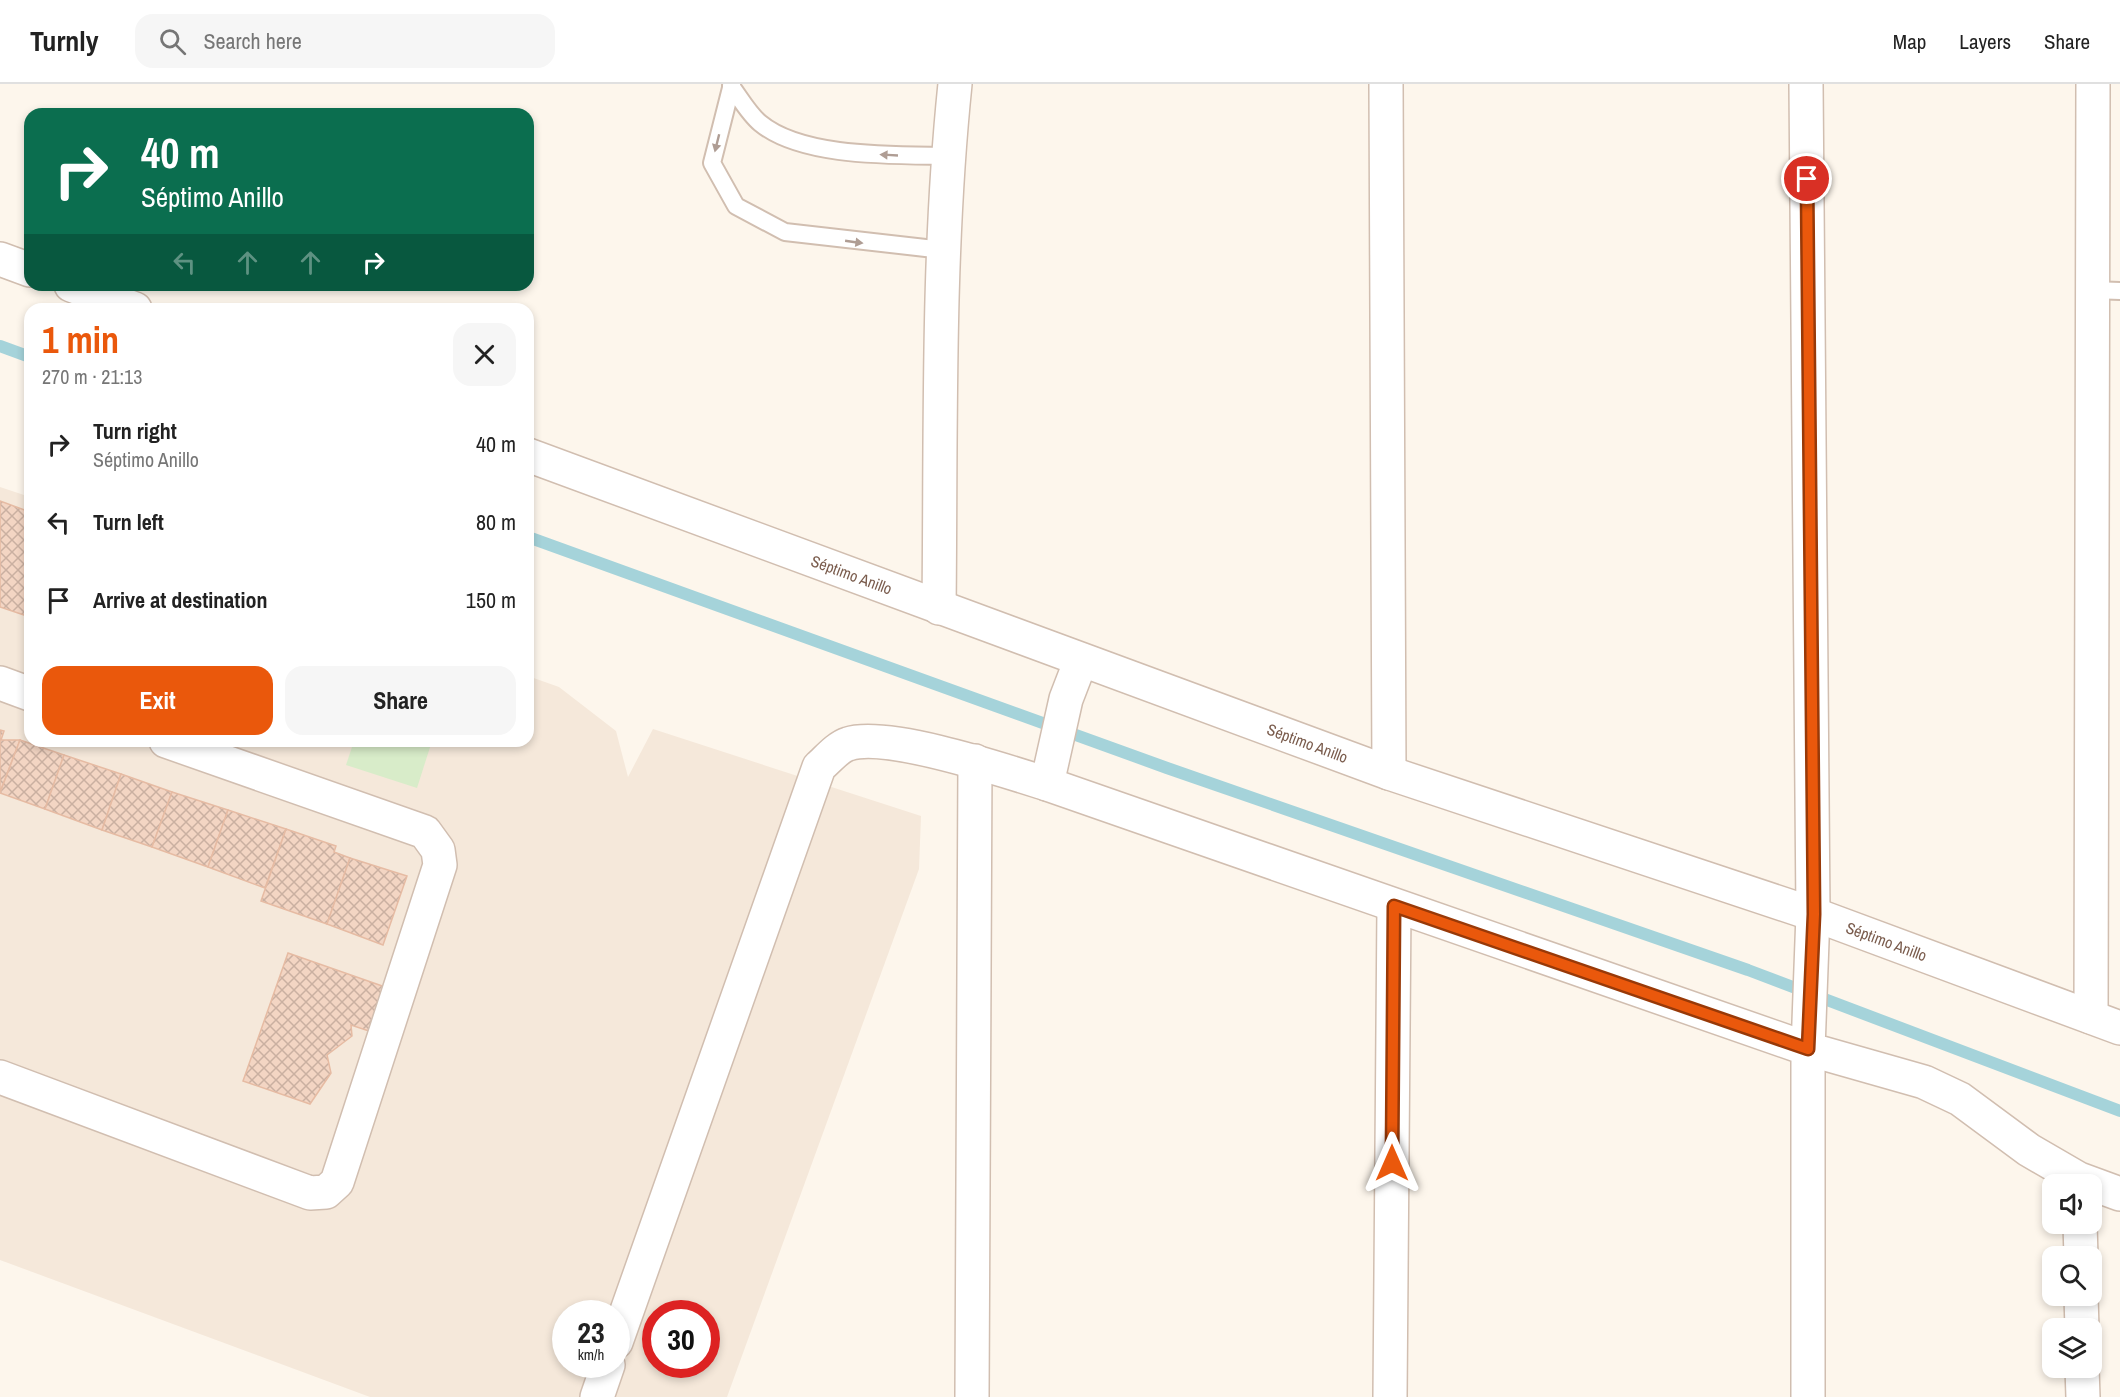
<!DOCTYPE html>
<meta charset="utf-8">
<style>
body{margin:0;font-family:"Archivo Narrow",sans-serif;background:#f6f6f6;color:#222;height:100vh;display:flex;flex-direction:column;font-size:22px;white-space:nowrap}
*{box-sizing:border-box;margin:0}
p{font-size:20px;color:#767676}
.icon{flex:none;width:33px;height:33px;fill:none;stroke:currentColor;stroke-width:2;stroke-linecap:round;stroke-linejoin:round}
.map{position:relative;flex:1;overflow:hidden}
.drawer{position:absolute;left:24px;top:219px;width:510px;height:444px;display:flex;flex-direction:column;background:#fff;border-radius:18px;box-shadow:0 3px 9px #0003}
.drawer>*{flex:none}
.hud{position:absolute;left:24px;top:24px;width:510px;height:183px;border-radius:18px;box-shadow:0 3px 9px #0003;background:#0b6e4f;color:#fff;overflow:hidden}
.buttons{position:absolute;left:2042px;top:1090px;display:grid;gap:12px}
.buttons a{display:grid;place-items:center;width:60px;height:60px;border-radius:12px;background:#fff;box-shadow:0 3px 9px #0003;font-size:30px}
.speed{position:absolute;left:552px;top:1216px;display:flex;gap:12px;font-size:30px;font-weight:700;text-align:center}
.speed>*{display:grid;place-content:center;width:78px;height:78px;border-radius:50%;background:#fff;box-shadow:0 3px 9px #0003;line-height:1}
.speed small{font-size:15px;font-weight:400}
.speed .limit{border:9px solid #d22;background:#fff;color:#111}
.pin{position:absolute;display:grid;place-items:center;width:51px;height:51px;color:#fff;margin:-26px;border:3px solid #fff;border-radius:50%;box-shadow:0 2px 6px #0007}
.me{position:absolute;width:66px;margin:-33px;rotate:0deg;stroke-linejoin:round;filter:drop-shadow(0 0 4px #0008)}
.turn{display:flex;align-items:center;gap:21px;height:126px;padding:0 18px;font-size:27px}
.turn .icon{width:78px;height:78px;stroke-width:2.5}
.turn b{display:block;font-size:42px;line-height:51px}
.lanes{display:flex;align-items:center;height:57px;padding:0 18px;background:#0003;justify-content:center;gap:30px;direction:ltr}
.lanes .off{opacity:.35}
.round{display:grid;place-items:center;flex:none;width:63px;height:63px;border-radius:18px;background:#f6f6f6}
.headline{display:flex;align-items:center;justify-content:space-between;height:102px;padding:0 18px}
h1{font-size:36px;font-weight:700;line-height:45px;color:#ea580c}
.button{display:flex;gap:12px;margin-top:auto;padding:12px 18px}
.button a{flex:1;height:69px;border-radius:18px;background:#ea580c;color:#fff;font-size:24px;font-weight:700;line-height:69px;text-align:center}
.button a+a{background:#f6f6f6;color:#222}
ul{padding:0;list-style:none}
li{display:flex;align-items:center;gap:18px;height:78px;padding:0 18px}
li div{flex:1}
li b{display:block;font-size:22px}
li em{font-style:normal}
header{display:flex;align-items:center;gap:36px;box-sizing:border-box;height:84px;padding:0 30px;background:#fff;border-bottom:2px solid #e0e0e0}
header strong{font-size:28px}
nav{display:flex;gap:33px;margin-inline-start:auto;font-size:21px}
.search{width:420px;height:54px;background:#f6f6f6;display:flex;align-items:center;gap:15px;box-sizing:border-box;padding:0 21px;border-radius:18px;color:#767676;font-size:22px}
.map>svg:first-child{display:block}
.residential{fill:#f5e8da;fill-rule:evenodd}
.grass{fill:#d8ecc9}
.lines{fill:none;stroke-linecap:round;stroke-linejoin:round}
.stream{stroke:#a5d3da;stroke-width:12}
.building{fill:url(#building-cross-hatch);stroke:#e6bba3;stroke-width:1.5}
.service-casing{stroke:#d1beb0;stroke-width:20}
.minor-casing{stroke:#d1beb0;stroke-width:36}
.tertiary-casing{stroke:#d1beb0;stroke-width:36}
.service{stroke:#fff;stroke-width:16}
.minor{stroke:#fff;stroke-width:33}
.tertiary{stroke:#fff;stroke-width:33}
.oneway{fill:#af9d94}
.route-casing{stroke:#983908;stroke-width:15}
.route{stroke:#ea580c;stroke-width:10}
.labels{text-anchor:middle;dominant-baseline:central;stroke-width:5;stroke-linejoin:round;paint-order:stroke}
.street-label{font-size:16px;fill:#7a5c4d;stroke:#fffaf3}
</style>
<header>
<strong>Turnly</strong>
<div class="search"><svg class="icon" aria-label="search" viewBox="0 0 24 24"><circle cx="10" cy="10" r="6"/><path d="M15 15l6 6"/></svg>Search here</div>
<nav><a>Map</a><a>Layers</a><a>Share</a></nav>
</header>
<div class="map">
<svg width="2120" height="1313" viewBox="0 0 2120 1313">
<defs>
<pattern id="building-cross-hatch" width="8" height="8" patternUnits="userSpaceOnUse" patternTransform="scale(1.5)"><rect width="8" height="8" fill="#f3d5c3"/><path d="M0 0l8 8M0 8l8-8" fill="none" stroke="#cab0a1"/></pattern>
</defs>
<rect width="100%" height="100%" fill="#fdf6ec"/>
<!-- residential -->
<path class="residential" d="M0,403L30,413V657H528V592L559,603L616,647L628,693L653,645L921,732L919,785L727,1313H370L0,1176ZM566,1230H616V1281H566ZM656,1230H706V1281H656Z"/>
<!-- grass -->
<path class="grass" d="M354,657H432L417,704L346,681Z"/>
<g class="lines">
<!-- stream -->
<g class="stream">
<path d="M0,262L30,273"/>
<path d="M528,453L1167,684L1748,886L2120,1027"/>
</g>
</g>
<!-- building -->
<g class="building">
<path d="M0,417L30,428V514L24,531L0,523Z"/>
<path d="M0,646L4,647L1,656H20L0,708Z"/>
<path d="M20,656L64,671L45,725L0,709Z"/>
<path d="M64,671L121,690L102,746L45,725Z"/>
<path d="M121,690L172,708L152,763L102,746Z"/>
<path d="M172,708L228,726L208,783L152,763Z"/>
<path d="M228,726L286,745L265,804L208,783Z"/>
<path d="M286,745L336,762L334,768L350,774L327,840L261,817Z"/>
<path d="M350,774L407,792L383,861L327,840Z"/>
<path d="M288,869L388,904L372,948L351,941L352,952L327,971L331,989L310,1020L243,997Z"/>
</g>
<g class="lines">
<!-- service casing -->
<g class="service-casing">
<g id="service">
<path d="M732,0L712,79L736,122L785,148L943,166"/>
<path d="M731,2C740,14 749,30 760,39C802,74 894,71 948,72"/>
<path d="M2092,206L2120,207"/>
</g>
</g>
<!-- minor casing -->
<g class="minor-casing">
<g id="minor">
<path d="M1386,0L1389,689"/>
<path d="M939,524C941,350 937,174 955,0"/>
<path d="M0,599L30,610"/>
<path d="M1047,700L1066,615L1081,576"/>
<path d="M2091,933L2093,0"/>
<path d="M0,993L310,1109L326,1108L337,1098L440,781L438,766L425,748L166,657"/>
<path d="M2080,1140L2081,1173"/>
<path d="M2081,1212L2082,1245"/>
<path d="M616,1258L819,683C827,676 838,663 848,660C887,647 1006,687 1047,700L1808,965V1313"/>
<path d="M2082,1284L2083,1313"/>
<path d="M597,1313L608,1281"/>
<path d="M972,1313L975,677"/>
<path d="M1390,1313L1394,822"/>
</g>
</g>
<!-- tertiary casing -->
<g class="tertiary-casing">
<g id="tertiary">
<path d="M1806,0L1813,830L1808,965L1924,998L1960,1015L2029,1066L2079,1095L2120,1110"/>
<path d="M0,175L30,186"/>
<path d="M71,201L135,225"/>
<path id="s1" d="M528,371L1389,689L1813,830L2120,944"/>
</g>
</g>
<!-- service -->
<use href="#service" class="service"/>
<!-- minor -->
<use href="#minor" class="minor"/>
<!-- tertiary -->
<use href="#tertiary" class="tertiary"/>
</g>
<!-- one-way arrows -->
<defs><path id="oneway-solid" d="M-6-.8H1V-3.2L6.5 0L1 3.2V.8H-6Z" transform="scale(1.5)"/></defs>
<g class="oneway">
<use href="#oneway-solid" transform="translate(717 59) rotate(104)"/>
<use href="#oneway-solid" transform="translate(889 71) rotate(-177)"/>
<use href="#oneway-solid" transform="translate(854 158) rotate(8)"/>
</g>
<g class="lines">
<!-- route casing -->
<g class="route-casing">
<path id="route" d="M1392,1079L1394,822L1808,965L1814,830L1807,95"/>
</g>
<!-- route -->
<use href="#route" class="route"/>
</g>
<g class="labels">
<!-- street labels -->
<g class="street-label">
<text stroke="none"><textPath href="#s1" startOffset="345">Séptimo Anillo</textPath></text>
<text stroke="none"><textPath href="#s1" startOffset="831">Séptimo Anillo</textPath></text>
<text stroke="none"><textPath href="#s1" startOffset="1443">Séptimo Anillo</textPath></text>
</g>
</g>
</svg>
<div class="buttons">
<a><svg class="icon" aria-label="sound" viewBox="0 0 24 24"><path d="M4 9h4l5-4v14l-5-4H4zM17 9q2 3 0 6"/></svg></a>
<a><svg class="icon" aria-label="search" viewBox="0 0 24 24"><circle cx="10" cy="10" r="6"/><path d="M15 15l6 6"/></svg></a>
<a><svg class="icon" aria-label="layers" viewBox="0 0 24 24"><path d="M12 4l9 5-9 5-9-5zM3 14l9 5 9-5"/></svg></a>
</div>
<div class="speed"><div>23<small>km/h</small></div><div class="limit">30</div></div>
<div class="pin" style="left:1807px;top:95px;background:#d93025"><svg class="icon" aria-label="arrive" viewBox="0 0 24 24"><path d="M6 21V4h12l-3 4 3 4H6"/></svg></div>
<svg class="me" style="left:1392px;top:1079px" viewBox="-20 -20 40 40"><path d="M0-17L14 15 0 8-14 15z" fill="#ea580c" stroke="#fff" stroke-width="4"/></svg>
<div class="hud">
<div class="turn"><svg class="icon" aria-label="right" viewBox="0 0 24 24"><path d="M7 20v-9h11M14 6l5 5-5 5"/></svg><div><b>40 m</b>Séptimo Anillo</div></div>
<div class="lanes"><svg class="icon off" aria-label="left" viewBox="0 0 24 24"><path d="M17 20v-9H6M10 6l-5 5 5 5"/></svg><svg class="icon off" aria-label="ahead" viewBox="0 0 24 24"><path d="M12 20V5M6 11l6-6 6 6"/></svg><svg class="icon off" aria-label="ahead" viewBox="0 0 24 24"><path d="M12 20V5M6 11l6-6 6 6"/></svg><svg class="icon" aria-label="right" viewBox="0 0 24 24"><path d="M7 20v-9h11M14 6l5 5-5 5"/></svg></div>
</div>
<section class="drawer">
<div class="headline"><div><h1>1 min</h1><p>270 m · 21:13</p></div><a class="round"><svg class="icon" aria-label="close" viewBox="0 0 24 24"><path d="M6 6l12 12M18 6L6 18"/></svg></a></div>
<ul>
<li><svg class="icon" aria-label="right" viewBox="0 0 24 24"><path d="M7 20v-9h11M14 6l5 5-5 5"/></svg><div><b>Turn right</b><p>Séptimo Anillo</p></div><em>40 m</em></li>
<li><svg class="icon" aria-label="left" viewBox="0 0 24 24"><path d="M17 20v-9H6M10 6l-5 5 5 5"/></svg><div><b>Turn left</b></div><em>80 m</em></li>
<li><svg class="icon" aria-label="arrive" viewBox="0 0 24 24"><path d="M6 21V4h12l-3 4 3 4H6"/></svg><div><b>Arrive at destination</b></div><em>150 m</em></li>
</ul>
<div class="button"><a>Exit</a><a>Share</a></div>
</section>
</div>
